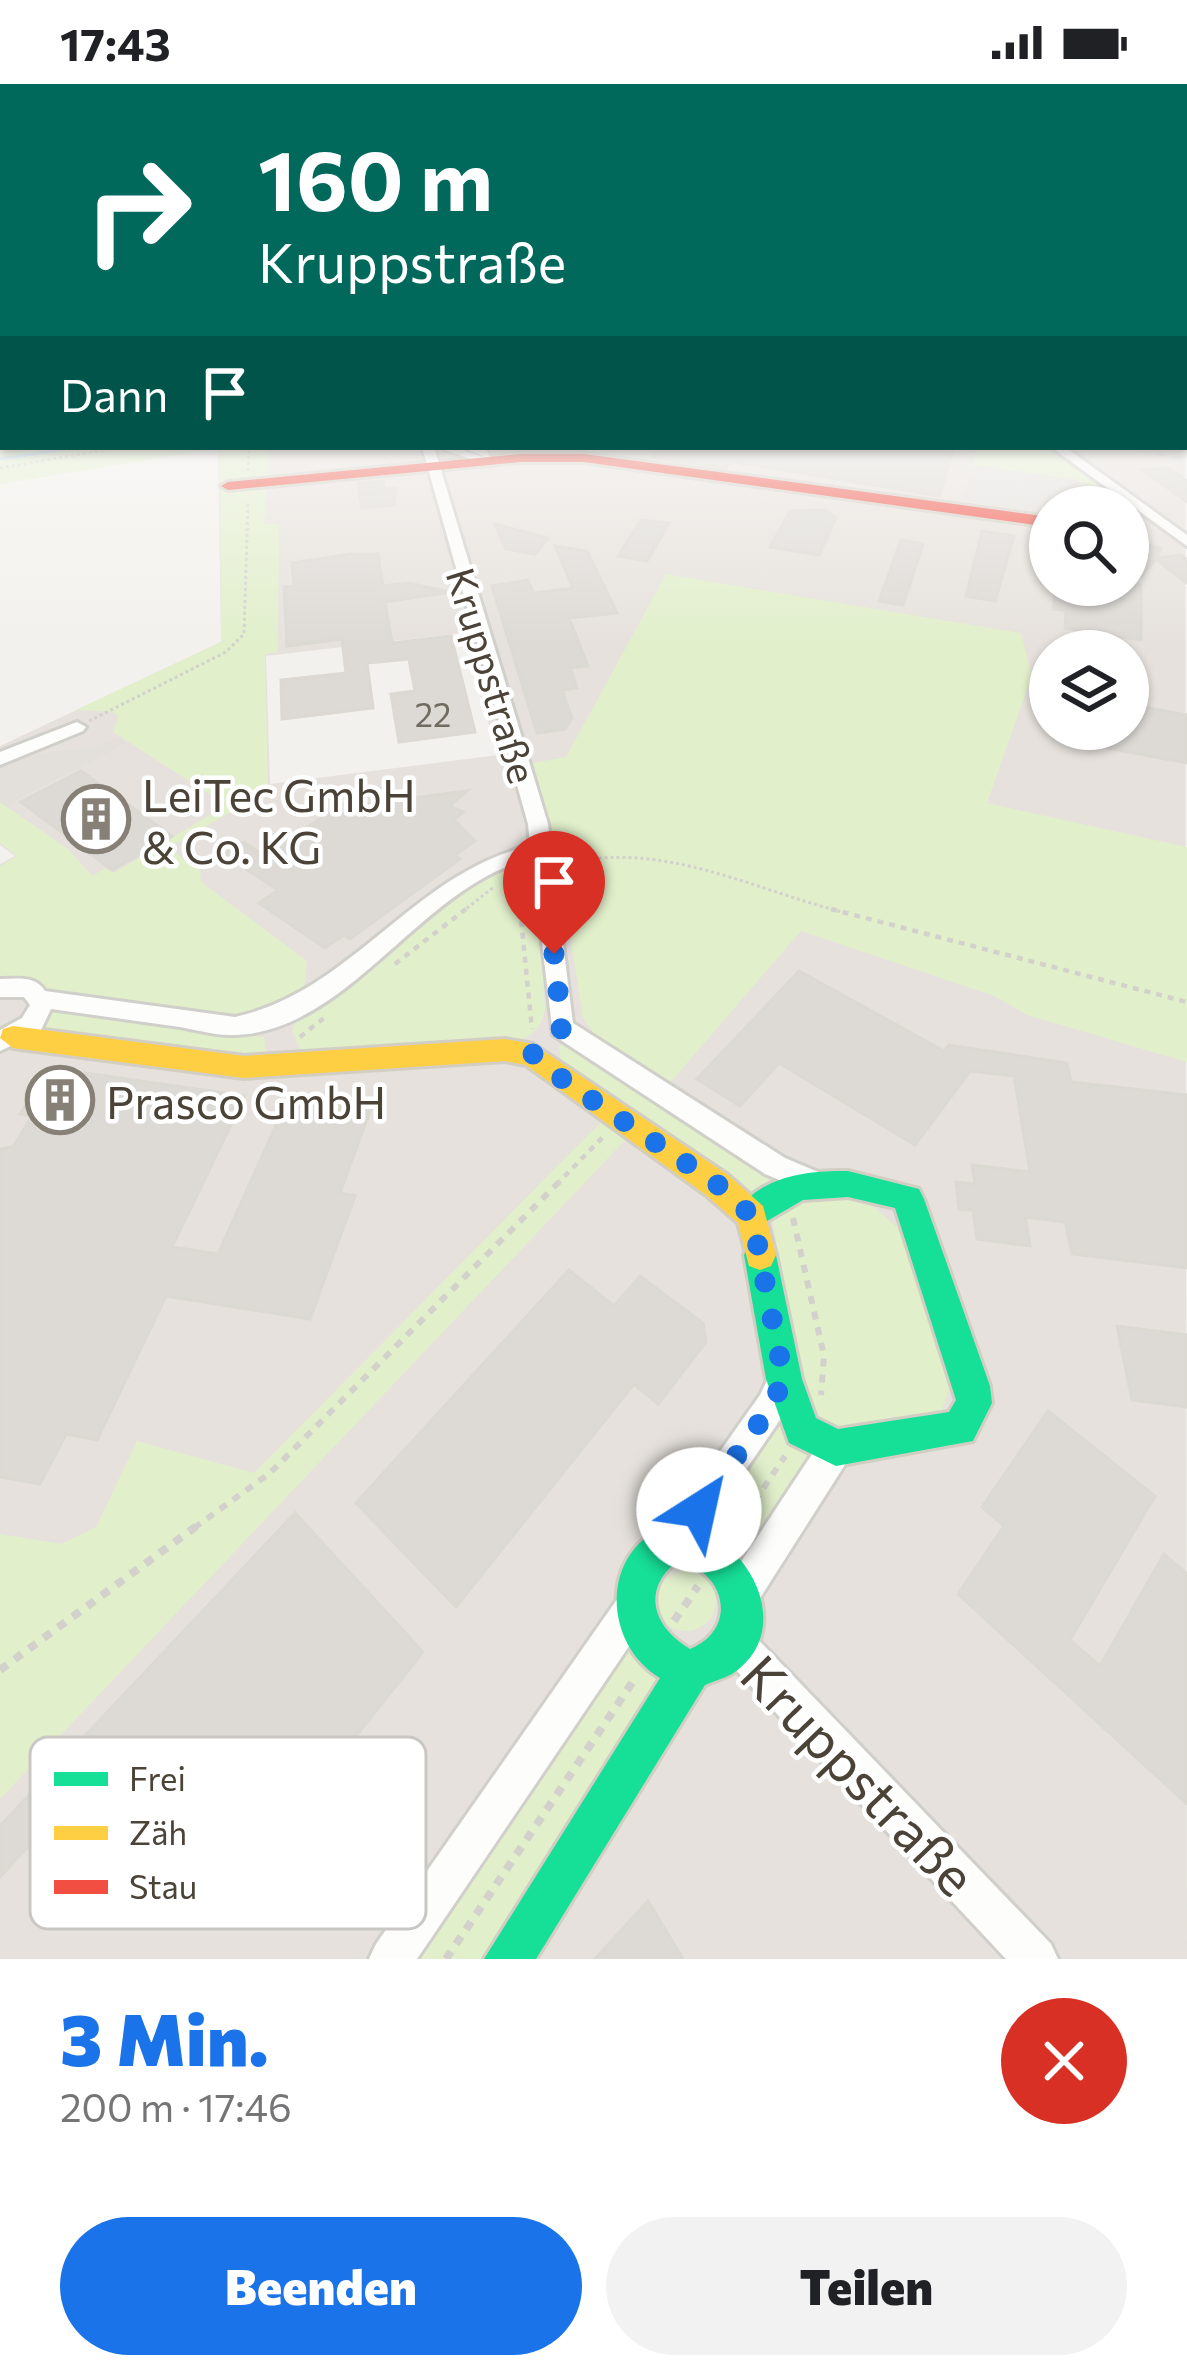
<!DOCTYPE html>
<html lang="de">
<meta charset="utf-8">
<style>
body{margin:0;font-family:Commissioner,sans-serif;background:#f2f2f2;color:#202124;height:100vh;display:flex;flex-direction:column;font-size:45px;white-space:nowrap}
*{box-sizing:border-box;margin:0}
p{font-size:39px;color:#757577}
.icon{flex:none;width:66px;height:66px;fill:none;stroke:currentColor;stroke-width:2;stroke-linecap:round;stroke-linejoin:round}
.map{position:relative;height:1875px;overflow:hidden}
.drawer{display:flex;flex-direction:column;background:#fff;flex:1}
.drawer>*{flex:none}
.banner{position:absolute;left:0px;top:0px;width:1188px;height:366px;box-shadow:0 3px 9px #0004;background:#00695c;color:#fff;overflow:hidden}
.controls{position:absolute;left:1029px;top:402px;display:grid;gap:24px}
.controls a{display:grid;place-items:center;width:120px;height:120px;border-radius:50%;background:#fff;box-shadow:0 3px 9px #0004;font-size:60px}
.pin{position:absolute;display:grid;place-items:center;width:102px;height:102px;color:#fff;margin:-123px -51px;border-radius:50% 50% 50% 0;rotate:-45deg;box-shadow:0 0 12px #0007}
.pin .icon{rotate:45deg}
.me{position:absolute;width:132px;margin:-66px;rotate:35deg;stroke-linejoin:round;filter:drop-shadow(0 0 9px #0008)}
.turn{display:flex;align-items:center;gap:42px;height:252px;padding:0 60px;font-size:54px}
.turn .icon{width:156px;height:156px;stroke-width:2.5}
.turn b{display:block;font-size:84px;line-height:102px}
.then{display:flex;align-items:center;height:114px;padding:0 60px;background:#0003;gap:24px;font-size:45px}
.round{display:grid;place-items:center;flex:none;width:126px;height:126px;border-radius:63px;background:#f2f2f2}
.headline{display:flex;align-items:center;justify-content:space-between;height:204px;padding:0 60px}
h1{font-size:72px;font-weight:800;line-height:90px;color:#1a73e8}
.cta{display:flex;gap:24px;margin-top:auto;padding:24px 60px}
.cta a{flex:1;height:138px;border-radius:72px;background:#1a73e8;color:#fff;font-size:48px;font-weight:800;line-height:138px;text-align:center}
.cta a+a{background:#f2f2f2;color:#202124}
.status{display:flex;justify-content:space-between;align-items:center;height:84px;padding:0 60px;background:#fff;direction:ltr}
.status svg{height:33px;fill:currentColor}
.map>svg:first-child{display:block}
.industrial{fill:#e6e1dc;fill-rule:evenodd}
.green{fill:#e1efcb}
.parking{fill:#e3e0dc}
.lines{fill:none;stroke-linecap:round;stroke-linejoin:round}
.stream{stroke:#badef5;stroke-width:3}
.building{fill:#dddad5;stroke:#dcd8d2;stroke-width:3}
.lane-casing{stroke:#d1cfca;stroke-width:9}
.street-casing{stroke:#d1cfca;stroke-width:6}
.fast-casing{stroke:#d3cec3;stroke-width:6}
.slow-casing{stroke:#d3cec3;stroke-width:6}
.jam-casing{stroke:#d3cec3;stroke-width:6}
.path-far3{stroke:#d3d1cb;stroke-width:3;stroke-dasharray:3 3;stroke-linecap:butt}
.path-far2{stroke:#d3d1cb;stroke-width:4.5;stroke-dasharray:6 6;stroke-linecap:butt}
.path-far1{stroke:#d3d1cb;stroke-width:6;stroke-dasharray:8 8;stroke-linecap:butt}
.path{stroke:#d3d1cb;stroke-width:8;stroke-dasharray:9 9;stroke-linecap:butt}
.lane{stroke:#fdfdfc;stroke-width:6}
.street{fill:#fdfdfc;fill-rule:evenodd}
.fast{fill:#16e098;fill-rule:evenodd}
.slow{fill:#ffcf43;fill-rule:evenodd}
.jam{fill:#f24e42;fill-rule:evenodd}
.rail{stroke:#dadad9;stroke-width:3;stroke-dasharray:8 8;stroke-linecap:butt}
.route{stroke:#1a73e8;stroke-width:21;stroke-dasharray:0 37.8}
.labels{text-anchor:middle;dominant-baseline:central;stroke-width:9;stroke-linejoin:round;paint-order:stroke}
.far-number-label{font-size:33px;fill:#706a5f}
.far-street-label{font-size:39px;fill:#4b4337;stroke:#fff}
.poi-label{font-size:45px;fill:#4b4337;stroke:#fff;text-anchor:start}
.near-street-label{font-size:54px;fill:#4b4337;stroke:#fff}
.key{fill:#fff;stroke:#c9c7c3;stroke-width:3}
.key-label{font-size:33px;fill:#4b4337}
</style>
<div class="status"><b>17:43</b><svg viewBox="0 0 49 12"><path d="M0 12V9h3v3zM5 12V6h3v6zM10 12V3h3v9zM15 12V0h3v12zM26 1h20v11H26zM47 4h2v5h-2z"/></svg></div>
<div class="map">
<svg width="1187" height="1875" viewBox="0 0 1187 1875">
<rect width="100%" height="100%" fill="#f3f1ed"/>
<!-- industrial -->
<path class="industrial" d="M1185,300L1187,1875H0V780L15,772L0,761V662L221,558L218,363H1185ZM1050,423H1128V501H1050ZM462,549L498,671L270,700L266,572ZM1050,567H1128V645H1050Z"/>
<!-- green -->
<g class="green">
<path d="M0,300L3,363H284L269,365L264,440H279L278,568L265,570L268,706L169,764L200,786L201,798L307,877L304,905L288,921L226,935L0,902V782L17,772L0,759V718L68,765L92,792L105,784L114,789L226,721L113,648L119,633L113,628L76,626L221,558L220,364L0,400Z"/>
<path d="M977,363H1046L1112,412L1099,423H1086L1089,402L1085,399L972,381Z"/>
<path d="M666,490L1021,549L1032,591L987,719L1187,763V978L1027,931L994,912L801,847L668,1001L600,958L583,934L558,777L533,679L566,673Z"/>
<path d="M523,781L536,785L545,926C540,948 530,953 509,960L301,966L292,947L297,933L495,787Z"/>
<path d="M53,925L264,953L267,976L37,948Z"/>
<path d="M567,959L767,1085L769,1101L752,1113L561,978L559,962Z"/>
<path d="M604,1035L629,1052L0,1715V1450L61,1460L96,1443L137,1357L254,1389Z"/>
<path d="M789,1116H852L874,1123L905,1150L947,1274L949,1306L940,1332L844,1347L825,1340L805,1316L773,1141L778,1125Z"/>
<path d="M782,1335L810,1371L744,1477L706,1448Z"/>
<circle cx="686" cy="1517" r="30"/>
<path d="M627,1564L663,1597L486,1875H415Z"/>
</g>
<!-- parking -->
<g class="parking">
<path d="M972,381L1076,395L1087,410L1086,423L1038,417L1036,428L962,417Z"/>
<path d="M118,653L126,659L6,722L0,718V685L28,671L95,663Z"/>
</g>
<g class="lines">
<!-- stream -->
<path class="stream" d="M0,375L78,363"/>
</g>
<!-- building -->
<g class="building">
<path d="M654,363H940L953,367L939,412L730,377L726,384L654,374Z"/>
<path d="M1168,384L1187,397V418L1142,386Z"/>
<path d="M383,397L385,405L396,404L394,421L362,424L358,399Z"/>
<path d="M825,426L836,434L819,471L770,463L790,427Z"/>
<path d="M641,436L669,439L647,477L618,472Z"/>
<path d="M495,440L548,454L535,470L506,465Z"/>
<path d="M982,447L1014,452L995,517L966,512Z"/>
<path d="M901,456L923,460L903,521L879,517Z"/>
<path d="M1128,457L1161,464L1157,474L1181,471L1187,476V499L1156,475L1142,492L1128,490Z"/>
<path d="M555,462L587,467L617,529L569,534L588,582L570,584L577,604L562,606L572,634L565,645L537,649L492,502L528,496L533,509L573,504Z"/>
<path d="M351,470H378L383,502L408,499L450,508L385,518L392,559L451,552L475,648L399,658L391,610L415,607L409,575L367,579L373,624L282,635L281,596L346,589L342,555L287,562L284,503L294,502L292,479Z"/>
<path d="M1056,501H1141V556L1065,544L1066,527L1053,525Z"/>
<path d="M1128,620L1187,631V679L1054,654L1055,645H1128Z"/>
<path d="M81,687L172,752L112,786L21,718Z"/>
<path d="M467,707L450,722L463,728L454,736L475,757L455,771L460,775L350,855L344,851L325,864L259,819L278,806L224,770L244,758L263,771L355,713L368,720Z"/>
<path d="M799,887L944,967L949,961L1067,979L1071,998L1187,1011V1184L1072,1170L1065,1138L1025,1133L1030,1162L977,1155L973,1126L959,1125L956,1098L975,1100L972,1081L1030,1088L1014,992L970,987L915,1061L779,979L740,1022L697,995Z"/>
<path d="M57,985L245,1012L172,1163L218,1170L291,1008L373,1019L340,1109L355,1112L310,1235L166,1212L97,1356L66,1350L40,1400L0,1393V1065L13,1063L32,1032L20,1030L39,1002L46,1003Z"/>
<path d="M569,1186L614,1222L640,1192L703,1239L706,1258L658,1320L634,1300L456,1523L356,1419Z"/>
<path d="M1117,1242L1187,1251V1323L1132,1316Z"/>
<path d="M1048,1327L1155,1412L1070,1556L1100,1582L1164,1470L1187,1490V1720L958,1510L1004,1442L982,1423Z"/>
<path d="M295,1429L423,1568L356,1652L384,1686L329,1758L300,1722L220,1822L112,1671L0,1793V1742Z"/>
<path d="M648,1817L683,1875H595Z"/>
</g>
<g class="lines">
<!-- lane casing -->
<g class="lane-casing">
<path id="lane" d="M445,363L488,378L485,369L472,365"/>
</g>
<!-- street casing -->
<g class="street-casing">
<g id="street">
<path d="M422,363H434L548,740L573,939L785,1074L830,1093L834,1101L830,1109L820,1113L765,1090L553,951L532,775C422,799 350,948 234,951C217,952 197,946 180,943C137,937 94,931 51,925L40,948L0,967V946L22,934L30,921L24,913H0V895C17,895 35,891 45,907L235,933C352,908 414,788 530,762L528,740Z"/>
<path d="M1051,363H1065L1187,451V462Z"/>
<path d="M77,638L86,643L83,647L0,681V668Z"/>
<path d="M784,1279L795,1284L800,1295L782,1333L687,1472L675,1477L663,1472L658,1460L663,1448L760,1311L773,1284Z"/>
<path d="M836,1348L848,1352L852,1364L848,1376L753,1525L740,1530L727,1525L722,1512L727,1499L824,1352Z"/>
<path d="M631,1509L644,1514L649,1527L644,1540L417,1875H369L376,1860L618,1514Z"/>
<path d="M734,1539L747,1544L1051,1860L1058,1875H1006L721,1570L716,1557L721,1544Z"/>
</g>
</g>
<!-- fast casing -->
<g class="fast-casing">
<g id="fast">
<path d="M848,1087L919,1105L924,1115L990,1302L992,1319L973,1357L836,1382L789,1359L766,1295L744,1171L749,1160L760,1156L771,1160L776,1171L802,1295L816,1334L838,1345L949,1328L956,1316L895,1124L848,1113L803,1116L752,1146L741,1142L736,1132C755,1092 809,1086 848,1087Z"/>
<path d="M679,1439C744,1449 795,1537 740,1584C731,1593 716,1596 705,1601L536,1875H484L660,1594C598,1557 601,1455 679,1439ZM675,1479C721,1480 743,1543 690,1565C656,1545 640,1509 675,1479Z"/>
</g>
</g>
<!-- slow casing -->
<g class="slow-casing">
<path id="slow" d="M13,942L244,972L505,955L533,960L728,1091L763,1122L776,1171L771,1182L760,1186L749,1182L738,1139L706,1111L526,981L505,977L244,994L13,964L0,954L3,945Z"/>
</g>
<!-- jam casing -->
<g class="jam-casing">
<path id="jam" d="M521,370H584L1050,433V443L584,378H521L228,406L221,402L228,398Z"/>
</g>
<!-- path-far3 -->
<g class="path-far3">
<path d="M0,384L122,363"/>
<path d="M248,387L249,363"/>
<path d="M89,637L226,568L244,550L248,417"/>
<path d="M563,780C661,756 747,803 842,828"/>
<path d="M517,789L521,828"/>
<path d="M462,828L495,802"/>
</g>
<!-- path-far2 -->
<g class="path-far2">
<path d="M520,825L532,945"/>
<path d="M831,825L1187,918"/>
<path d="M395,880L466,825"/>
<path d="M300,953L324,934"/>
<path d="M556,1101L605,1051"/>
</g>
<!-- path-far1 -->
<g class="path-far1">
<path d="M793,1134L824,1272L821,1311"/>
<path d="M194,1444L270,1389L559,1098"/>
<path d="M737,1444L785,1372"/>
</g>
<!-- path -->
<g class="path">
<path d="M735,1448L739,1441"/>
<path d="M674,1537L698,1502"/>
<path d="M0,1586L198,1441"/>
<path d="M446,1875L634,1596"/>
</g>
<!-- lane -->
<use href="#lane" class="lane"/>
<!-- street -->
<use href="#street" class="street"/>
<!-- fast -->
<use href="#fast" class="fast"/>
<!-- slow -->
<use href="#slow" class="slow"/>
<!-- jam -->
<use href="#jam" class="jam"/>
<!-- rail -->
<path class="rail" d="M1126,363L1187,376"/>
</g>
<!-- sky -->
<linearGradient id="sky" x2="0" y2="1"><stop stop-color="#95c5ed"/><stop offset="0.53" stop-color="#faf9f7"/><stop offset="1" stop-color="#faf9f7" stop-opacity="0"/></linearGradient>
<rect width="1187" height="562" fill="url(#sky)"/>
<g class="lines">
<!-- route -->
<path class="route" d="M554,870L562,944L533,970L567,999L717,1100L752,1132L784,1295L771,1322L699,1426"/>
</g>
<!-- icons -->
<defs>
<g id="building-ring" transform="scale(3.45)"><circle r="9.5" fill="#fff" stroke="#868077" stroke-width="1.5"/><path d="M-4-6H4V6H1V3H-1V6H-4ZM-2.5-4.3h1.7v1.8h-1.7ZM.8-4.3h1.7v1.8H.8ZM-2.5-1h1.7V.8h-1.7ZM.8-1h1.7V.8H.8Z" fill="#868077"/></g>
</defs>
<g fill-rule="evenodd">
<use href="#building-ring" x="96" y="735"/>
<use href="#building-ring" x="60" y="1016"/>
</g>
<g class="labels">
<!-- far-number labels -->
<g class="far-number-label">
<text x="433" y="629">22</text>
</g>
<!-- far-street labels -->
<g class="far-street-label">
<text transform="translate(493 591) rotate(73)">Kruppstraße</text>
</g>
<!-- poi labels -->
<g class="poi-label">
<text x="142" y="709">LeiTec GmbH<tspan x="142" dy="52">&amp; Co. KG</tspan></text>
<text x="106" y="1016">Prasco GmbH</text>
</g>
<!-- near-street labels -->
<g class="near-street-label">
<text transform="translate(860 1690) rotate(46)">Kruppstraße</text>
</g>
</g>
<!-- legend -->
<rect x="30" y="1653" width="396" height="192" rx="18" class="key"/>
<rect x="54" y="1688" width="54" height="14" fill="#16e098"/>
<rect x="54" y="1742" width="54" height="14" fill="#ffcf43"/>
<rect x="54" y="1796" width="54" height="14" fill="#f24e42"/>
<g class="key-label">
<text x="129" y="1707">Frei</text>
<text x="129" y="1761">Zäh</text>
<text x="129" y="1815">Stau</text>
</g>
</svg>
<div class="controls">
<a><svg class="icon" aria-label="search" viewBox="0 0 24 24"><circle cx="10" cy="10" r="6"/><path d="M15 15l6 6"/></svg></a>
<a><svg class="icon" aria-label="layers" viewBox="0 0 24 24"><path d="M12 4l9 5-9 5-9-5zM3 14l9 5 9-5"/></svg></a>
</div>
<div class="pin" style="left:554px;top:870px;background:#d93025"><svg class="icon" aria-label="arrive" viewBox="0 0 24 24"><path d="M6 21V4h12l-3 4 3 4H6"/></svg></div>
<svg class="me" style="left:699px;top:1426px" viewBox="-20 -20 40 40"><circle r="19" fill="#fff"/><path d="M0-13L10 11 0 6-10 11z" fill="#1a73e8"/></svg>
<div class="banner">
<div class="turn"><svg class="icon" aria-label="right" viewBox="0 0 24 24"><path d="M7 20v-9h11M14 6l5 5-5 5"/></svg><div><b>160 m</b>Kruppstraße</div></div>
<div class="then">Dann<svg class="icon" aria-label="arrive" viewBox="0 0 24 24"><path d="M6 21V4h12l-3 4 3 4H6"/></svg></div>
</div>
</div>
<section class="drawer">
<div class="headline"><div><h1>3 Min.</h1><p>200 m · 17:46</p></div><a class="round" style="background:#d93025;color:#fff"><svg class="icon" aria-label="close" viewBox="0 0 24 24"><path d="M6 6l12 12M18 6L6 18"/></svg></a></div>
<div class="cta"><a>Beenden</a><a>Teilen</a></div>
</section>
